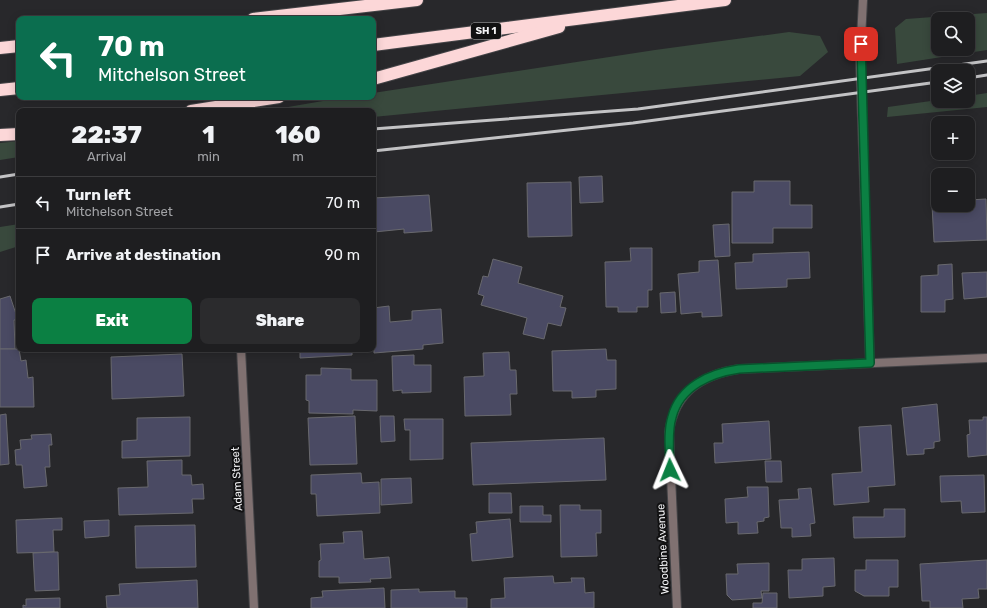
<!DOCTYPE html>
<meta charset="utf-8">
<style>
body{margin:0;font-family:Rubik,sans-serif;background:#2b2b2d;color:#f1f3f6;height:100vh;display:flex;flex-direction:column;font-size:15px;white-space:nowrap}
*{box-sizing:border-box;margin:0}
p{font-size:13px;color:#a1a2a5}
.icon{flex:none;width:22px;height:22px;fill:none;stroke:currentColor;stroke-width:2;stroke-linecap:round;stroke-linejoin:round}
.map{position:relative;flex:1;overflow:hidden}
.side{position:absolute;left:16px;top:108px;width:360px;height:244px;display:flex;flex-direction:column;background:#1e1e20;border-radius:8px;box-shadow:0 2px 10px #0003,0 0 0 1px #3c3c3e}
.side>*{flex:none}
.banner{position:absolute;left:16px;top:16px;width:360px;height:84px;border-radius:8px;box-shadow:0 2px 10px #0003,0 0 0 1px #3c3c3e;background:#0b6e4f;color:#fff;overflow:hidden}
.controls{position:absolute;left:931px;top:12px;display:grid;gap:8px}
.controls a{display:grid;place-items:center;width:44px;height:44px;border-radius:8px;background:#1e1e20;box-shadow:0 2px 10px #0003,0 0 0 1px #3c3c3e;font-size:20px}
.pin{position:absolute;display:grid;place-items:center;width:34px;height:34px;color:#fff;margin:-17px;border-radius:8px;box-shadow:0 2px 6px #0006}
.me{position:absolute;width:44px;margin:-22px;rotate:358deg;stroke-linejoin:round;filter:drop-shadow(0 0 3px #0008)}
.turn{display:flex;align-items:center;gap:14px;height:84px;padding:0 16px;font-size:18px}
.turn .icon{width:52px;height:52px;stroke-width:2.5}
.turn b{display:block;font-size:28px;line-height:34px}
.eta{display:flex;justify-content:space-evenly;align-items:center;height:68px;text-align:center}
.eta b{font-size:24px;font-weight:800;line-height:28px}
.button{display:flex;gap:8px;margin-top:auto;padding:8px 16px}
.button a{flex:1;height:46px;border-radius:8px;background:#0b8043;color:#fff;font-size:16px;font-weight:800;line-height:46px;text-align:center}
.button a+a{background:#2b2b2d;color:#f1f3f6}
ul{padding:0;list-style:none}
li{display:flex;align-items:center;gap:12px;height:52px;padding:0 16px;border-top:1px solid #3c3c3e}
li div{flex:1}
li b{display:block;font-size:15px}
li em{font-style:normal}
.map>svg:first-child{display:block}
.green{fill:#39493d;fill-rule:evenodd}
.building{fill:#4a4a63;stroke:#69696e}
.lines{fill:none;stroke-linecap:round;stroke-linejoin:round}
.street-casing{stroke:#444447;stroke-width:10}
.highway-casing{stroke:#444447;stroke-width:14}
.street{stroke:#807171;stroke-width:8}
.highway{stroke:#fcd7d8;stroke-width:12}
.rail{stroke:#c3c3c5;stroke-width:3}
.route-casing{stroke:#07532c;stroke-width:10}
.route{stroke:#0b8043;stroke-width:7}
.labels{text-anchor:middle;dominant-baseline:central;stroke-width:4;stroke-linejoin:round;paint-order:stroke}
.shield{fill:#111112;stroke:#afafb1;stroke-width:1}
.shield-label{font-size:10px;font-weight:bold;fill:#f3f3f5}
.street-label{font-size:11px;fill:#f3f3f5;stroke:#111112}
</style>
<div class="map">
<svg width="987" height="608" viewBox="0 0 987 608">
<rect width="100%" height="100%" fill="#28282b"/>
<!-- green -->
<g class="green">
<path d="M987,13V50L897,64L895,28L906,19ZM938,19H968V49H938Z"/>
<path d="M789,32L820,36L828,52L800,76L373,117V111H265L346,97H373V93L655,50Z"/>
<path d="M987,93V107L887,117L888,107L938,100L968,101V96Z"/>
<path d="M19,141V157L0,160V143Z"/>
<path d="M19,224V246L0,252V227Z"/>
</g>
<!-- building -->
<g class="building">
<path d="M602,176L603,202L580,203L579,177Z"/>
<path d="M754,181H790V205H812V228H773V243H732V192H754Z"/>
<path d="M571,182L572,236L528,237L527,183Z"/>
<path d="M429,195L432,231L404,233V229L374,232L373,198Z"/>
<path d="M986,199L987,240L934,242L932,205H956V211L970,210L969,200Z"/>
<path d="M729,224L730,256L715,257L713,225Z"/>
<path d="M630,248H652V290H648V307H637V312H618V307H606L605,262L631,261Z"/>
<path d="M809,252L810,278L787,279V287L736,289L735,263L753,262V254Z"/>
<path d="M493,259L522,267L518,283L563,296L560,307L566,308L561,326L548,323L544,339L523,334L527,318L481,305L484,296L478,294L483,276L488,277Z"/>
<path d="M718,260L722,316L702,317V312L681,314L678,274L699,272V261Z"/>
<path d="M952,264L953,299L945,300V312H921V276L938,275V265Z"/>
<path d="M987,272V297L964,299L962,273Z"/>
<path d="M675,292L676,312L661,313L660,293Z"/>
<path d="M10,296L18,320H14L15,349H0V299Z"/>
<path d="M389,306L390,322L412,320V311L441,309L443,343L423,345V349L374,353L373,308Z"/>
<path d="M0,349H19L21,361L26,360L28,378L33,377L34,407H0Z"/>
<path d="M300,349H367V352H352V355L300,358Z"/>
<path d="M606,349L607,360H616V389L596,390V397L572,398V391H553L552,351Z"/>
<path d="M509,352L510,370H516L517,394H510L511,415L465,416L464,377L484,376L483,353Z"/>
<path d="M182,354L184,396L112,399L111,357Z"/>
<path d="M414,355V365H431V392L402,393V390L393,391L392,356Z"/>
<path d="M321,368L351,369V380H377V411L353,410V414L309,413V401L306,400V375H321Z"/>
<path d="M937,404L940,441L934,442V448L924,449V454L907,455L902,408Z"/>
<path d="M6,414L9,464L0,465V415Z"/>
<path d="M355,416L357,464L310,465L308,418Z"/>
<path d="M380,416H394L395,441L381,442Z"/>
<path d="M190,417V456L122,458V441L137,440V418Z"/>
<path d="M983,417H987V455L968,457L967,435L970,434L969,420H983Z"/>
<path d="M404,419H443V459L410,460V430H405Z"/>
<path d="M769,421L771,459L715,463L714,443H723L722,424Z"/>
<path d="M891,425L895,485L868,487L869,502L834,505L832,474L862,472L859,427Z"/>
<path d="M51,434L52,445H49L50,467H45L47,486L24,488L22,465H16L15,450L21,449L20,440L32,439L31,435Z"/>
<path d="M604,438L606,480L473,485L471,443Z"/>
<path d="M182,460V475H191L192,485L203,484L204,499H192L193,513L119,515L118,488L148,487L147,461Z"/>
<path d="M765,461H781L782,482H766Z"/>
<path d="M361,473L362,483L379,482L380,513L317,516L316,494H311V475Z"/>
<path d="M984,475L985,512L962,513L961,501L941,502L940,476Z"/>
<path d="M411,478L412,503L381,505V479Z"/>
<path d="M747,487H768L769,517L764,518V521L757,522L758,533L738,534V522L726,523L725,499L748,497Z"/>
<path d="M811,488L815,523L810,524L811,536L792,537V528H781L779,500L799,499L798,489Z"/>
<path d="M489,493H511L512,513H489Z"/>
<path d="M560,505H580V510H601V533H596L597,556L561,557Z"/>
<path d="M520,506H543V515H551V522H520Z"/>
<path d="M884,509H905V537L854,538L853,517H884Z"/>
<path d="M62,518V530H53L54,552L17,553L16,520Z"/>
<path d="M510,519L513,557L472,561L470,534L477,533L476,522Z"/>
<path d="M109,520V536L85,538L84,521Z"/>
<path d="M195,525L196,567L136,568L135,526Z"/>
<path d="M362,531L364,559L389,557L391,578L370,579L371,582L339,583V577H319V561L321,560L320,544L344,543L343,532Z"/>
<path d="M54,552H58L59,590L35,591L33,553Z"/>
<path d="M834,558L835,586L823,587V596L789,598L788,570H802V559Z"/>
<path d="M866,560H898V587H889V596H864L855,591V570H866Z"/>
<path d="M987,560V589H978L979,598L962,599L963,608H930V601H922L920,564Z"/>
<path d="M769,563V591H761L762,598L732,600L727,595L726,574H738L737,564Z"/>
<path d="M553,576L554,583L572,582L571,578H584L585,593L594,592V608H491V599L505,598L504,578Z"/>
<path d="M197,580L198,608H107L106,596L120,595L119,584Z"/>
<path d="M384,588L385,608H311V598L323,597L322,591Z"/>
<path d="M419,589V592L455,591V598H467V608H391V590Z"/>
<path d="M763,593H777V608H753V603H762Z"/>
<path d="M60,598V608H23V605L26,606V599Z"/>
</g>
<g class="lines">
<!-- street casing -->
<g class="street-casing">
<g id="street">
<path d="M863,0L860,58L870,363"/>
<path d="M241,349L254,608"/>
<path d="M677,608L669,432C675,392 701,375 739,369L987,358"/>
</g>
</g>
<!-- highway casing -->
<g class="highway-casing">
<g id="highway">
<path d="M253,19L417,0"/>
<path d="M373,45L725,0"/>
<path d="M0,48L19,46"/>
<path d="M373,79L559,27"/>
<path d="M0,90L19,88"/>
<path d="M191,111L279,97"/>
<path d="M0,135L19,134"/>
</g>
</g>
<!-- street -->
<use href="#street" class="street"/>
<!-- highway -->
<use href="#highway" class="highway"/>
<!-- rail -->
<g class="rail">
<path d="M968,78L987,75"/>
<path d="M373,129L638,109L987,61"/>
<path d="M373,151L633,123L938,82"/>
<path d="M0,177L19,174"/>
<path d="M0,207L19,204"/>
</g>
</g>
<g class="lines">
<!-- route casing -->
<g class="route-casing">
<path id="route" d="M670,470C670,453 667,433 672,417C680,386 711,373 739,369L870,363L861,44"/>
</g>
<!-- route -->
<use href="#route" class="route"/>
</g>
<g class="labels">
<!-- shield labels -->
<rect class="shield" x="471" y="23" width="30" height="16" rx="3"/>
<g class="shield-label">
<text x="486" y="31">SH 1</text>
</g>
<!-- street labels -->
<g class="street-label">
<text transform="translate(237 479) rotate(-93)">Adam Street</text>
<text transform="translate(663 549) rotate(-93)">Woodbine Avenue</text>
</g>
</g>
</svg>
<div class="controls">
<a><svg class="icon" aria-label="search" viewBox="0 0 24 24"><circle cx="10" cy="10" r="6"/><path d="M15 15l6 6"/></svg></a>
<a><svg class="icon" aria-label="layers" viewBox="0 0 24 24"><path d="M12 4l9 5-9 5-9-5zM3 14l9 5 9-5"/></svg></a>
<a>+</a>
<a>−</a>
</div>
<div class="pin" style="left:861px;top:44px;background:#d93025"><svg class="icon" aria-label="arrive" viewBox="0 0 24 24"><path d="M6 21V4h12l-3 4 3 4H6"/></svg></div>
<svg class="me" style="left:670px;top:470px" viewBox="-20 -20 40 40"><path d="M0-17L14 15 0 8-14 15z" fill="#0b8043" stroke="#fff" stroke-width="4"/></svg>
<div class="banner">
<div class="turn"><svg class="icon" aria-label="left" viewBox="0 0 24 24"><path d="M17 20v-9H6M10 6l-5 5 5 5"/></svg><div><b>70 m</b>Mitchelson Street</div></div>
</div>
<section class="side">
<div class="eta">
<div><b>22:37</b><p>Arrival</p></div>
<div><b>1</b><p>min</p></div>
<div><b>160</b><p>m</p></div>
</div>
<ul>
<li><svg class="icon" aria-label="left" viewBox="0 0 24 24"><path d="M17 20v-9H6M10 6l-5 5 5 5"/></svg><div><b>Turn left</b><p>Mitchelson Street</p></div><em>70 m</em></li>
<li><svg class="icon" aria-label="arrive" viewBox="0 0 24 24"><path d="M6 21V4h12l-3 4 3 4H6"/></svg><div><b>Arrive at destination</b></div><em>90 m</em></li>
</ul>
<div class="button"><a>Exit</a><a>Share</a></div>
</section>
</div>
